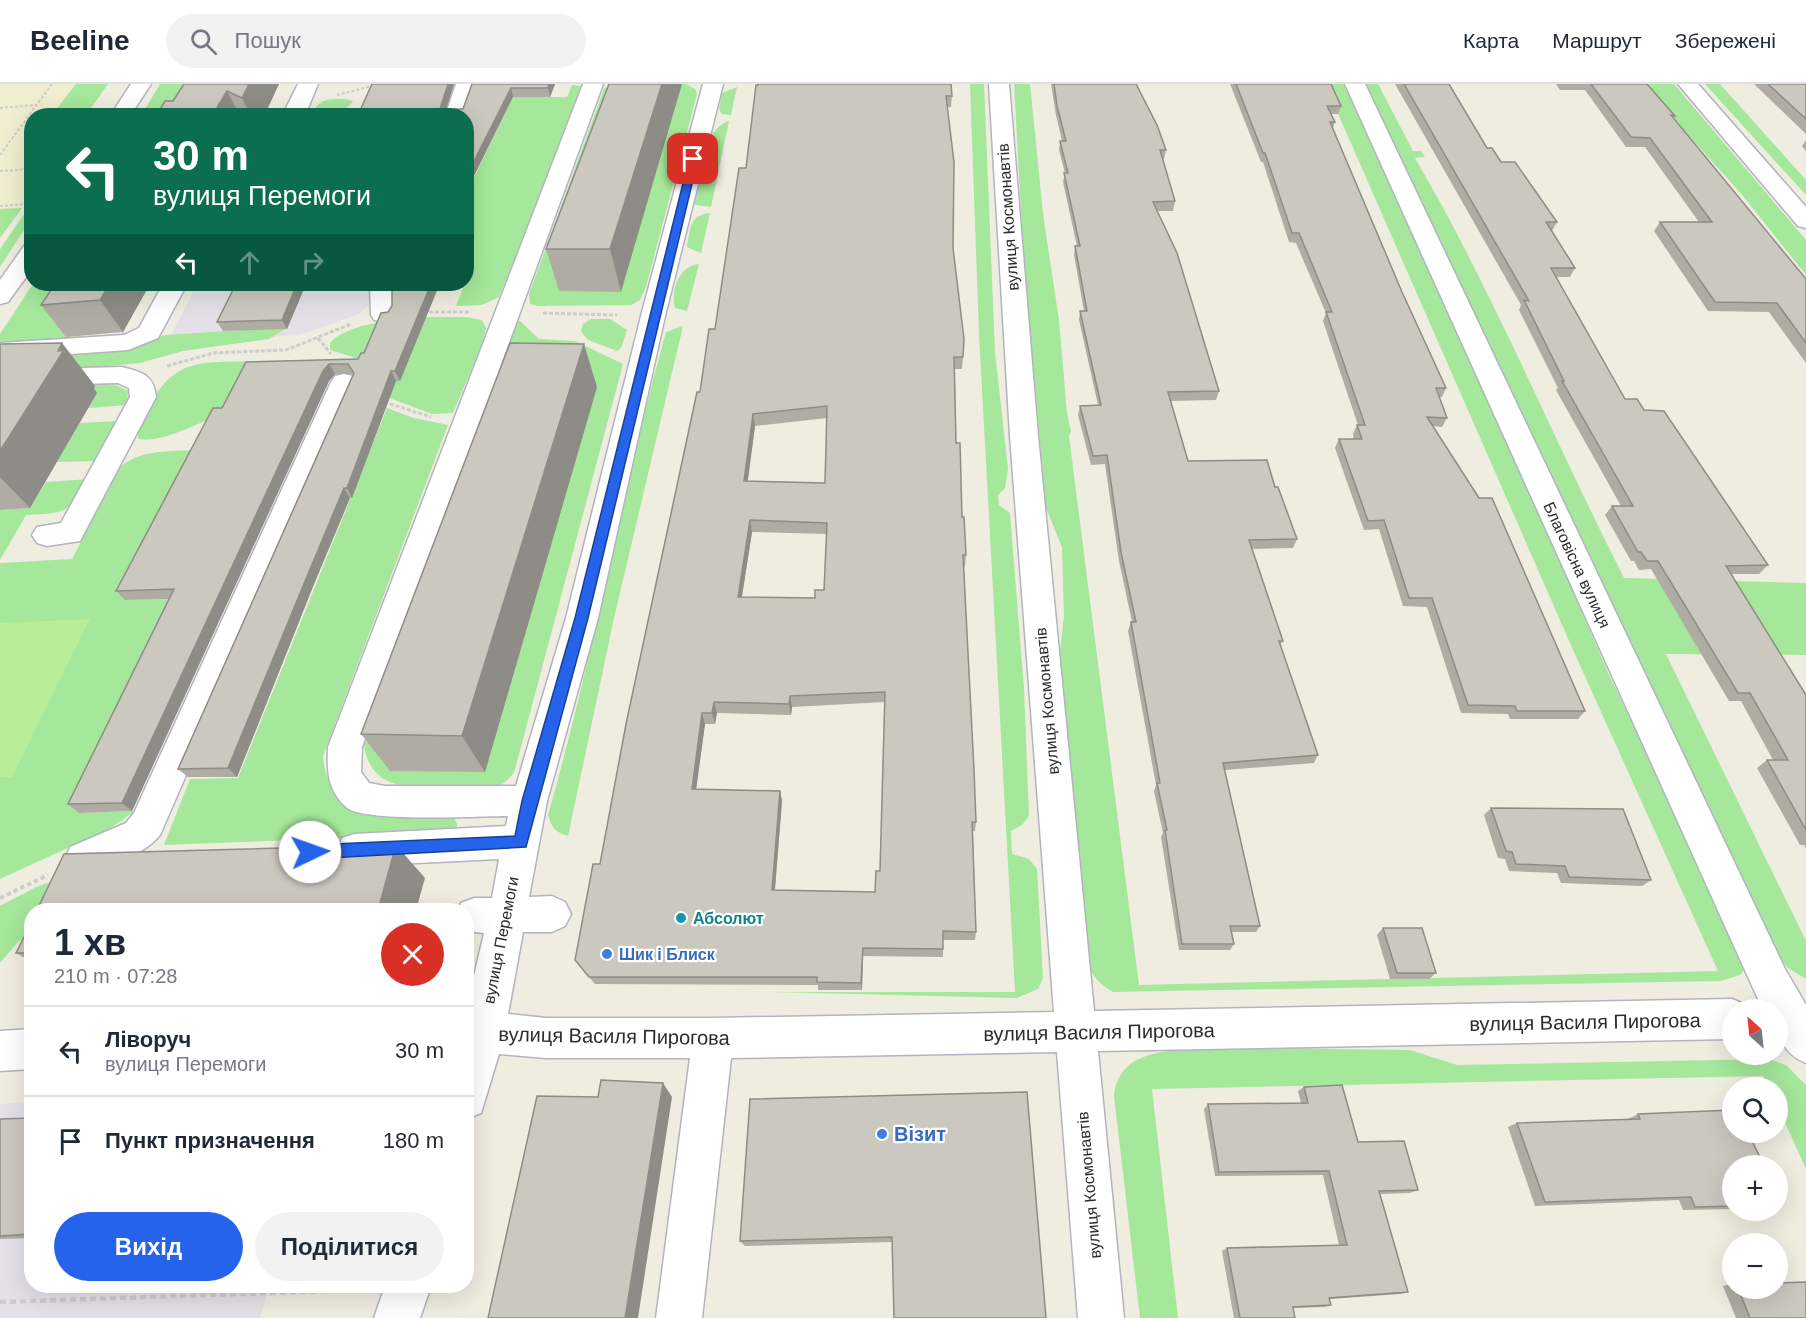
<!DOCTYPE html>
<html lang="uk">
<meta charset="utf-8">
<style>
body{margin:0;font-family:Helvetica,sans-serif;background:#f2f2f3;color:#1f2937;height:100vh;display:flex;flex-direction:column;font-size:22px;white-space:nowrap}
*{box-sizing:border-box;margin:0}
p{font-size:20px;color:#747a83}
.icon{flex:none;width:33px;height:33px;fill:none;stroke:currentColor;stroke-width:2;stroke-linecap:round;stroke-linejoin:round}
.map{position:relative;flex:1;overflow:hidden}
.drawer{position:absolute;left:24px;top:819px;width:450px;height:390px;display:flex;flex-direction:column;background:#fff;border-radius:24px;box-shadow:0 6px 24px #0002}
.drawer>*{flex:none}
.banner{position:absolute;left:24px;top:24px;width:450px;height:183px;border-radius:24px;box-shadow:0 6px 24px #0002;background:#0b6e4f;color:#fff;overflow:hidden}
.needle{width:39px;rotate:333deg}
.fabs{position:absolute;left:1722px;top:915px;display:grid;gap:12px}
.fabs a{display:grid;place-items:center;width:66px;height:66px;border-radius:50%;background:#fff;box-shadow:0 6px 24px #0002;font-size:30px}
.pin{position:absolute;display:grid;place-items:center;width:51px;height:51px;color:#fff;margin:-26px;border-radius:12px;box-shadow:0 3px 9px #0006}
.me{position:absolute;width:66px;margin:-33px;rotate:87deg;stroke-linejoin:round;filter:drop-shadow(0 0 4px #0008)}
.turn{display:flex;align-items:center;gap:21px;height:126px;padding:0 30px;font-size:27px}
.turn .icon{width:78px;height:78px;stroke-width:2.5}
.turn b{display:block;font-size:42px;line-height:51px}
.lanes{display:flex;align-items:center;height:57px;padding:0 30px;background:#0003;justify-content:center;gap:30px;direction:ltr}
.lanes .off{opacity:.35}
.round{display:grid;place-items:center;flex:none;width:63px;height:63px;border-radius:32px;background:#f2f2f3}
.head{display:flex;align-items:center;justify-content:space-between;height:102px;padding:0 30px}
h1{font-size:36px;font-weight:600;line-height:45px}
.primary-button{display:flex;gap:12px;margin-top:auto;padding:12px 30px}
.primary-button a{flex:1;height:69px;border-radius:36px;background:#2563eb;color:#fff;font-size:24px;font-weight:600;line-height:69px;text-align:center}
.primary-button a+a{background:#f2f2f3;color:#1f2937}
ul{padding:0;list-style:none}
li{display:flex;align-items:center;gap:18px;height:90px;padding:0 30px;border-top:2px solid #e0e1e3}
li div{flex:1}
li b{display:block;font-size:22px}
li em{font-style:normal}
header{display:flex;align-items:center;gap:36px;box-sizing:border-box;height:84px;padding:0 30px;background:#fff;border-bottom:2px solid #e0e1e3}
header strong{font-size:28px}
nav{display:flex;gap:33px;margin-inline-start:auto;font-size:21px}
.search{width:420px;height:54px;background:#f2f2f3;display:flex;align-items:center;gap:15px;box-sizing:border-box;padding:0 21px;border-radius:33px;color:#747a83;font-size:22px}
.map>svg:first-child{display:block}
.industrial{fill:#e4e0e8}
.education{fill:#f1edcf}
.green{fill:#a5e79b}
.pitch{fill:#b7ee97}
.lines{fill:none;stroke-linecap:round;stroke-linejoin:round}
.minor-casing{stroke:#b3b3c1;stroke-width:3}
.path-far3{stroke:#cdcdcd;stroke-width:2;stroke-dasharray:3 2;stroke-linecap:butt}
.path-far2{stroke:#cdcdcd;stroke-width:3;stroke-dasharray:4 2;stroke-linecap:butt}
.path-far1{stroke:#cdcdcd;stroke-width:4;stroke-dasharray:4.5 3;stroke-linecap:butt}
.path{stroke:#cdcdcd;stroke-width:4.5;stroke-dasharray:6 4;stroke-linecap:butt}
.minor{fill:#fff;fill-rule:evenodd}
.wall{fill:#afaca4;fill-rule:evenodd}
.shaded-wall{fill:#8e8c86}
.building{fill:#cbc8bf;stroke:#8e8c86;stroke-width:1.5;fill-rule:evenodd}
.route{fill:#2563eb;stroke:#184099;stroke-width:1.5}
.culture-dot{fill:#0f9aa8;stroke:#fff;stroke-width:2}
.shop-dot{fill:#3f7fe0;stroke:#fff;stroke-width:2}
.labels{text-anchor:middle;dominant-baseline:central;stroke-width:4.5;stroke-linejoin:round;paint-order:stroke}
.street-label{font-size:16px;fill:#2d2d2d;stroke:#fff}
.culture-label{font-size:16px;font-weight:bold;fill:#0d838f;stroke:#fff;text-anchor:start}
.shop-label{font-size:16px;font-weight:bold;fill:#366cbe;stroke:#fff;text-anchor:start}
.near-street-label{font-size:20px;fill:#2d2d2d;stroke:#fff}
.near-shop-label{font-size:20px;font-weight:bold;fill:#366cbe;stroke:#fff;text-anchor:start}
</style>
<header>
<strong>Beeline</strong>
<div class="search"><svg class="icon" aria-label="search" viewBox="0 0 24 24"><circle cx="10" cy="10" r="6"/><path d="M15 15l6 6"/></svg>Пошук</div>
<nav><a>Карта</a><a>Маршрут</a><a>Збережені</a></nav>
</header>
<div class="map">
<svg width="1806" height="1234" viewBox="0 0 1806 1234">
<rect width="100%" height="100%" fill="#efece0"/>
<!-- industrial -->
<g class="industrial">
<path d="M197,200H392L359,230L300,251L168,258Z"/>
<path d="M31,1018L32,1202H269L260,1234H0V1020Z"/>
</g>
<!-- education -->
<path class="education" d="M0,0H108L85,31L32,32L31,106L0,150Z"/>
<!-- green -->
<g class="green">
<path d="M76,0H108L86,31H52Z"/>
<path d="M160,0H222L205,31L141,32Z"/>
<path d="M611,0H686L695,5L697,10L646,203L640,216L631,221L537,222L530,220L529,210L604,5Z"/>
<path d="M970,0H984L995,268L1008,385L1005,404L998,411L999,421L1010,429L1024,605L1029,732L1022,741L1011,747L1012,770L1029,775L1037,785L1043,894L1038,905L1017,914L772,908H1015L979,250Z"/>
<path d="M1014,0H1030L1043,130L1059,236L1067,330L1071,347L1069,352L1139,901L1718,887L1574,568L1325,0H1345L1414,142L1610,593L1739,859L1746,883L1740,891L1721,897L1113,908C1097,899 1091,889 1084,873L1059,576L1064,532L1062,463L1046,424L1024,183Z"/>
<path d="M1362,0H1378L1413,67H1421L1425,73L1415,74C1494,209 1553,355 1624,494L1806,499V571L1666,570L1806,857V895L1788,884L1774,866Z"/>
<path d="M1648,0H1674L1806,156V191L1743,112L1684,46Z"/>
<path d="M1705,0H1720L1806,96V111Z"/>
<path d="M572,1L584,3L499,213L482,221L456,222L463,204L394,206L392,200H466L467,108L513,13H567Z"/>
<path d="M737,3L731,31L722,30L719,25L722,9Z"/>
<path d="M345,15L353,17C347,28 327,31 316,23C322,14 335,15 345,15Z"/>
<path d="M729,37L711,123L696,121L693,118C699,95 704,43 729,37Z"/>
<path d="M29,123H31V135L0,183V165Z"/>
<path d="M22,124L20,127L0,154V125Z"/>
<path d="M710,129L701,169L687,163C690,146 689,131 710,129Z"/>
<path d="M699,180L687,227L675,224C670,206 679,182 699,180Z"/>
<path d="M33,200H98L66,253L121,250L123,248L127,251L50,259L0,257V250Z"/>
<path d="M421,233H465L482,236L486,244L483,258L453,329L432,330L355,301L351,295L354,281L353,273L330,266V259C347,239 395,236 421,233Z"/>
<path d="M591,235H610L627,246L621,264L617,267L588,256L581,247L583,240Z"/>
<path d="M520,237L539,255L575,257L623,280L514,689C507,696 501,703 491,705C473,710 394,706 381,693C370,684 366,674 364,661L488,329L498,280L513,238Z"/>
<path d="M683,242L614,534L568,752C555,748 552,744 548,731C594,572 621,408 666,248Z"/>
<path d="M288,243L269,255L183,267L140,279L97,283L0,286V274L138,258L166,251Z"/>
<path d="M254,277L271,278L230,330C198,335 170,359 138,355C138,342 145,332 151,320C175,272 207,279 254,277Z"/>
<path d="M103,300L118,302L128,307L127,321L89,324L97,309L0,302Z"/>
<path d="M387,324L414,334L448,341L323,672C328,744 401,730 453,731L457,740V750L164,761L190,695L238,694Z"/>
<path d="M118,337L96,377L57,378L80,339Z"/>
<path d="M204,365L125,516L176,515L80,729L135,727L109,745L0,795V479L72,475L120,383C142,364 176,368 204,365Z"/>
<path d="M90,395C68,430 66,429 26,431L0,476V426L30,424L46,398Z"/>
<path d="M79,787L83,826H32L31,850L18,858L0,879V822L34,804Z"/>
<path d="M1199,963L1410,966L1457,981L1769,975L1786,981L1806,1001V1085L1778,1023V1004L1768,1003L1763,992L1152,1005L1178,1234H1140L1114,1012C1119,967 1163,968 1199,963Z"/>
</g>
<!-- pitch -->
<path class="pitch" d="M90,535L12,693H0V539Z"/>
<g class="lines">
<!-- minor casing -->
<g class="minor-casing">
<g id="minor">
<path d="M131,0H151L130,32H110Z"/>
<path d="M298,0H318L306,29L304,32H282Z"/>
<path d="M456,0H476L465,32H445Z"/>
<path d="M583,0H603L362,663L361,688L369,699L385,702H516L566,534L641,232L703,0H723L665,232L598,534L547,717L529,813L552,812L565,818L571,830L565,842L552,848H523L508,930L546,934H713L1054,928L1010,352L989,0H1009L1038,352L1094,927L1732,915L1746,921L1748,926H1732V955L1098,967L1124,1234H1078L1057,968L731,974L702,1234H656L690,974H546L499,970L481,1029L466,1035V927L484,849L466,847V826H458L461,819L474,814H492L499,775L355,782L342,778L337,766L342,754L355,750L506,742L508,732C480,732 363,739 346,723C327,706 327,686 328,663Z"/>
<path d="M1345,0H1365L1785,885L1806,921V979C1781,969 1778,951 1778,926H1764L1757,913Z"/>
<path d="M1678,0H1698L1806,123V144L1798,142Z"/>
<path d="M32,160V185L8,218L0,220V196L24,162Z"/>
<path d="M163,200H187L158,254L128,266L0,275V259L124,251L139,244Z"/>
<path d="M370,200H394L395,231L392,236L383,238L374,236L371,231Z"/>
<path d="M122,283C142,288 154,291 156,313L80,457L47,462L37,459L32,451L37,443L61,439L130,313L129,304L118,299L0,302V286Z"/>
<path d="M344,290L353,292L357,298L160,751C143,772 107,782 83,792L70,787L65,775L70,763L126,739L134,729L331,298L335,292Z"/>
<path d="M32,945V985L0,987V947Z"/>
<path d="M385,1202H431L420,1234H374Z"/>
</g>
</g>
<!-- path-far3 -->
<g class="path-far3">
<path d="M337,11L379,0"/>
<path d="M0,24L35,21"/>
<path d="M0,71L52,0"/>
<path d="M0,87L32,85"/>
<path d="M0,122L28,120"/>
</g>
<!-- path-far2 -->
<g class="path-far2">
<path d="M423,228H470"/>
<path d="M543,229L617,231"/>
<path d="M318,254L331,270"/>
<path d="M167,282L214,269L286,266L351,240"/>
<path d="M384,318L431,333"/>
</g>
<!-- path-far1 -->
<path class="path-far1" d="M0,814L48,791"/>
<!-- path -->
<path class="path" d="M0,1218L359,1206"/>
<!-- minor -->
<use href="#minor" class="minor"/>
</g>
<!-- wall -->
<g class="wall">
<path d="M184,0H279L264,32H156L173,17Z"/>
<path d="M372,0H454L446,25H463L472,0H555L550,13H513L466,108L358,31Z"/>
<path d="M609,0L621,208L559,207L546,165Z"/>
<path d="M1051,0H1139H1137L1166,66L1164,75H1162L1175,117L1173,127H1157L1219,307L1216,316L1171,317L1188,377L1275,403L1297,455L1293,464L1251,465L1283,557L1280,561L1318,671L1314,679L1225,686L1260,842L1256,848H1232L1234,860L1230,866H1179L1161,753L1163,749L1154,707L1156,701L1128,547L1131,538H1132L1119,477L1105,380L1091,381L1078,331L1080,322L1098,321L1079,236L1080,227H1084L1074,171L1075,162H1077L1063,98L1065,89L1059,66L1060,57H1062L1056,31Z"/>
<path d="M1230,0H1331L1341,22L1338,30H1331L1335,38L1333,44L1402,208L1446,304L1442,313H1439L1447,334L1442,343L1433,342L1585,627L1578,635H1510L1508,630L1461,629L1427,523L1403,522L1379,445L1364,446L1335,364L1339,355H1354L1353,350L1357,341H1358L1323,237L1326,229L1296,159L1289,158L1263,78H1261Z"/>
<path d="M1395,0H1449L1487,64L1557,138L1552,147L1575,184L1570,193H1556L1625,315L1644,326L1768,481L1759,490H1731L1806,611V765L1804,761H1800L1757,684L1767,676H1773L1741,617H1729L1651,485L1639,486L1634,477H1631L1605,431L1612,422H1621L1556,306L1558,304L1519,226L1521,221Z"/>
<path d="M1556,0H1647L1675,32L1673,34L1806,195V279L1769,228L1708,227L1654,147L1660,138H1699L1645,63H1626L1585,6H1560Z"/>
<path d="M1754,0H1806V50Z"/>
<path d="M758,1L952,12L951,23H947L953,164L963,273L962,285H955L956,359L966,471L965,482H964L976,738L975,747H973L976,848L975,856H943V873L863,872L862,906H818V901L595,900L575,876L600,780L700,308L715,245L746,84ZM827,334L825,399L748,397L755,342ZM752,448L827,450L824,506L815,514L742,513ZM885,618L880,787L875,808L775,806L782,717L780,707L696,705L705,640H715L717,629L791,631L792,623Z"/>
<path d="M1806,56V67L1802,62Z"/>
<path d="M150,200L123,248L66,253L41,221Z"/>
<path d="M236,200H306L287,245L223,247L217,238Z"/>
<path d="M394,200H436L438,204L400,297H396L352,414H350L314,500L237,693H188L178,685L353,290H335L329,297L132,727L79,729L68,720L169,515L125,516L116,507L222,324L246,278L358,275L364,269L388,228L392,222Z"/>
<path d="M62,259L95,302L94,305L97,309L30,424L0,426V260Z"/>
<path d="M597,303L485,688L390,687L361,650Z"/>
<path d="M1491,724L1651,796L1642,802L1561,799L1557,789L1509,787L1505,775L1498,774L1484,731Z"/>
<path d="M32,837V878L16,869Z"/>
<path d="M1383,844L1436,889L1429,895H1390L1377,851Z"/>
<path d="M1304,1003L1358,1058L1418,1106L1410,1109L1380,1110L1408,1208L1401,1210L1330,1215L1331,1221L1325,1223L1293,1224L1295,1234H1234L1222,1167L1227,1164L1339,1161L1323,1091L1215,1092L1204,1025L1208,1020L1301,1019L1298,1007Z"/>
<path d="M1027,1008L892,1158L745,1162L740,1157Z"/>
<path d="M1638,1030L1732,1082V1125L1683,1126L1679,1116L1535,1122L1508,1043L1517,1039L1628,1035Z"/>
<path d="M32,1034V1154L0,1155V1035Z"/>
<path d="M1732,1200V1204H1778L1806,1234H1736L1723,1202Z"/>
</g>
<!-- shaded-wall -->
<g class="shaded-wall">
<path d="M249,0H279L264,32H251L242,14Z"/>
<path d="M448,0H454L444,32L440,25Z"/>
<path d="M549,0H555L550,13L548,4Z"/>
<path d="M662,0H682L621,208L610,165Z"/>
<path d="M511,4L513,13L466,108V93Z"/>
<path d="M227,7L240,32H212Z"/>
<path d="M110,200H150L123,248L100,216Z"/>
<path d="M297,200H306L287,245L282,236Z"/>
<path d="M431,200H436L438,204L400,297L395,287Z"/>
<path d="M62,259L95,302L94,305L97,309L30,424L0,393V367Z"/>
<path d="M584,260L597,303L485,688L462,652Z"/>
<path d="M329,280L335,290L329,297L132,727L122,719L323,287Z"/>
<path d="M391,287L396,297L352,414L347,404Z"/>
<path d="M753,330L755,342L746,408L744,397Z"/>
<path d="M344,404L350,414L314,500L237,693L228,684L308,490Z"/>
<path d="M750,436L752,448L740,524L738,513Z"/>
<path d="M790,612L792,623L791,631L789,620Z"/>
<path d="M714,618L717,629L715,640L712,629Z"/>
<path d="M702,629L705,640L695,714L692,705Z"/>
<path d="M780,707L782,717L774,815L772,806Z"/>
<path d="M396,761L425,794L416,826H378Z"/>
<path d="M863,864V872L862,906L861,899Z"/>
<path d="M663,999L672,1013L638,1234H625Z"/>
</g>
<!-- building -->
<g class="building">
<path d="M184,0H249L242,14L227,7L212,32H156L165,17H173Z"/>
<path d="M372,0H448L440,25H463L472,0H549L548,4H511L466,93V32H349L358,31Z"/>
<path d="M609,0H662L610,165H546Z"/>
<path d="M758,0H951L952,12H946L954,78L953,164L964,255L963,273H954L956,359H960L962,433H964L966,471H963L974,686L976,738H972L976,848L943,847V865L863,864L861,899L817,898V893H589L575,876L593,780H600L626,640L697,308H700L709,245H715L739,84H746L756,1H758ZM827,322L825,399L744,397L753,330ZM750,436L827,439L824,506H815V514L738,513ZM885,608L880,787H876L875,808L772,806L780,707L692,705L702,629H712L714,618L789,620L790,612Z"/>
<path d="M1054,0H1136L1157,41L1166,66H1160L1175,117L1153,118L1177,169L1219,307L1168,308L1188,377L1267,376L1275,403H1278L1297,455L1249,456L1283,557H1279L1318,671L1223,679L1260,842H1230L1234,860H1182L1165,746H1167L1157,699H1160L1131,538H1136L1121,468L1107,371L1093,372L1080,322L1101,321L1080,227H1087L1075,162H1080L1064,89H1068L1060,57H1066L1057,22Z"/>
<path d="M1236,0H1331L1341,22H1327L1335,38H1330L1402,208L1446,304H1436L1447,334L1427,333L1479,414H1492L1585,627H1517L1515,622L1468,621L1432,514H1409L1384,436L1368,437L1339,355H1362L1357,341H1365L1326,228H1332L1299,149H1292L1265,69H1263Z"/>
<path d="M1404,0H1449L1487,64H1492L1501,78H1515L1557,138H1546L1575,184H1551L1625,315H1637L1644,326L1664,327L1768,481L1726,482L1806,611V746L1767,676H1788L1750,609H1738L1658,477H1647L1641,468H1638L1612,422H1633L1562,297H1564L1524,216L1529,217Z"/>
<path d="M1591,0H1647L1675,32L1671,31L1806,195V259L1777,219L1715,218L1660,138H1712L1650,54L1631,53Z"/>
<path d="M1768,0H1806V35Z"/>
<path d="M55,200H110L100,216L41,221Z"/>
<path d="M236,200H297L282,236L217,238Z"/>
<path d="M394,200H431L395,287H391L347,404H344L308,490L228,684L178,685L354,289L348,280H329L323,287L122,719L68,720L174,505L116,507L213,324H222L246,278L358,275L361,269H364L381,229L388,228L392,222V204Z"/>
<path d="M62,259L58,267L64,266L0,367V260Z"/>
<path d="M510,259L584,260L462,652L361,650Z"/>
<path d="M1491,724L1623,725L1651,796L1569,793L1565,782L1516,780L1512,768L1506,767Z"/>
<path d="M396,761L378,826H37L64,770Z"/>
<path d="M32,837V869H16Z"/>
<path d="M1383,844H1422L1436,889H1397Z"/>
<path d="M601,996L663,999L625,1234H488L537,1012L598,1013Z"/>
<path d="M1342,1001L1358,1058L1404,1057L1418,1106L1379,1107L1408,1208L1329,1214L1331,1221L1293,1223L1295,1234H1240L1227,1164L1347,1161L1329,1087L1219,1088L1208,1020L1308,1019L1304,1003Z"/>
<path d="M1027,1008L1046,1234H894L892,1153L740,1157L750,1015Z"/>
<path d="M1732,1026V1048H1748L1764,1082H1732V1122L1695,1123L1691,1113L1545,1118L1517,1039L1640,1035L1638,1030Z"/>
<path d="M32,1034V1150L0,1152V1035Z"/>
<path d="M1806,1198V1234H1750L1738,1204H1778V1199Z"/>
</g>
<!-- route -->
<path class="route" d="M693,73L698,75L588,534L526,763L310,775L305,773L303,768L310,761L515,752L522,717L575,534L689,75Z"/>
<!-- markers -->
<circle class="culture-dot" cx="681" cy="834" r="6"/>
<g class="shop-dot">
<circle cx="607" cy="870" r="6"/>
<circle cx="882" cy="1050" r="6"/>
</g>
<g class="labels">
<!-- street labels -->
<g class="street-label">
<text transform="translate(1008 133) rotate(-94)">вулиця Космонавтів</text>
<text transform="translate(1577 481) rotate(65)">Благовісна вулиця</text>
<text transform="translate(1047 617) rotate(-95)">вулиця Космонавтів</text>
<text transform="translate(501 856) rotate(-79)">вулиця Перемоги</text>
<text transform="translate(1089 1101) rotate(-95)">вулиця Космонавтів</text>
</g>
<!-- culture labels -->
<g class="culture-label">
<text x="693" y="834">Абсолют</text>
</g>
<!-- shop labels -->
<g class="shop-label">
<text x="619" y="870">Шик і Блиск</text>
</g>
<!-- near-street labels -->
<g class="near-street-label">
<text transform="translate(1585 938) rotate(-1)">вулиця Василя Пирогова</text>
<text transform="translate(1099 948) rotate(-1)">вулиця Василя Пирогова</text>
<text transform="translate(614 952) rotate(1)">вулиця Василя Пирогова</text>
</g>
<!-- near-shop labels -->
<g class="near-shop-label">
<text x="894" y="1050">Візит</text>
</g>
</g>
</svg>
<div class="fabs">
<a><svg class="needle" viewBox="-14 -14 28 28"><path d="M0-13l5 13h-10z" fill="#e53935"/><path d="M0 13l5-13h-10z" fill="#747a83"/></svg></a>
<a><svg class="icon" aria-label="search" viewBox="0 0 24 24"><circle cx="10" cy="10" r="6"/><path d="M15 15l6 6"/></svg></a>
<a>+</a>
<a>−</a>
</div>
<div class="pin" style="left:693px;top:75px;background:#d93025"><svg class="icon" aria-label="arrive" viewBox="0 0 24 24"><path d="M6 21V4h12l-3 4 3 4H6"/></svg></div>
<svg class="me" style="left:310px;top:768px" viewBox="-20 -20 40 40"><circle r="19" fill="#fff"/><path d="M0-13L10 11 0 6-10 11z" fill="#2563eb"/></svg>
<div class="banner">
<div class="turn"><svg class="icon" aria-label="left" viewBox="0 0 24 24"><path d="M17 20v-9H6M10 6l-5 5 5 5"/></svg><div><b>30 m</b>вулиця Перемоги</div></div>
<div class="lanes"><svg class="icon" aria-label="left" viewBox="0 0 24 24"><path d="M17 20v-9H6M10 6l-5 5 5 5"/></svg><svg class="icon off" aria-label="ahead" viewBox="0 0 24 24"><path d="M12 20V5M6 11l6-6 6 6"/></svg><svg class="icon off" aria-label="right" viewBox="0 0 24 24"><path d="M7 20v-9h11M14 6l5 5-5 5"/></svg></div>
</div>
<section class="drawer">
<div class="head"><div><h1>1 хв</h1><p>210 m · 07:28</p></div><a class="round" style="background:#d93025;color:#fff"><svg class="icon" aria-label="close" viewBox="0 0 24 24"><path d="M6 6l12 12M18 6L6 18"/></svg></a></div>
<ul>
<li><svg class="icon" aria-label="left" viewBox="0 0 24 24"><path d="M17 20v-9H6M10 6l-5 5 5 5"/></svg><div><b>Ліворуч</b><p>вулиця Перемоги</p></div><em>30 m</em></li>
<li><svg class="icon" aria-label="arrive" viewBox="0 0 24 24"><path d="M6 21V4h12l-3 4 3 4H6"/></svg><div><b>Пункт призначення</b></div><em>180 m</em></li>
</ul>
<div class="primary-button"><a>Вихід</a><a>Поділитися</a></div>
</section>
</div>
